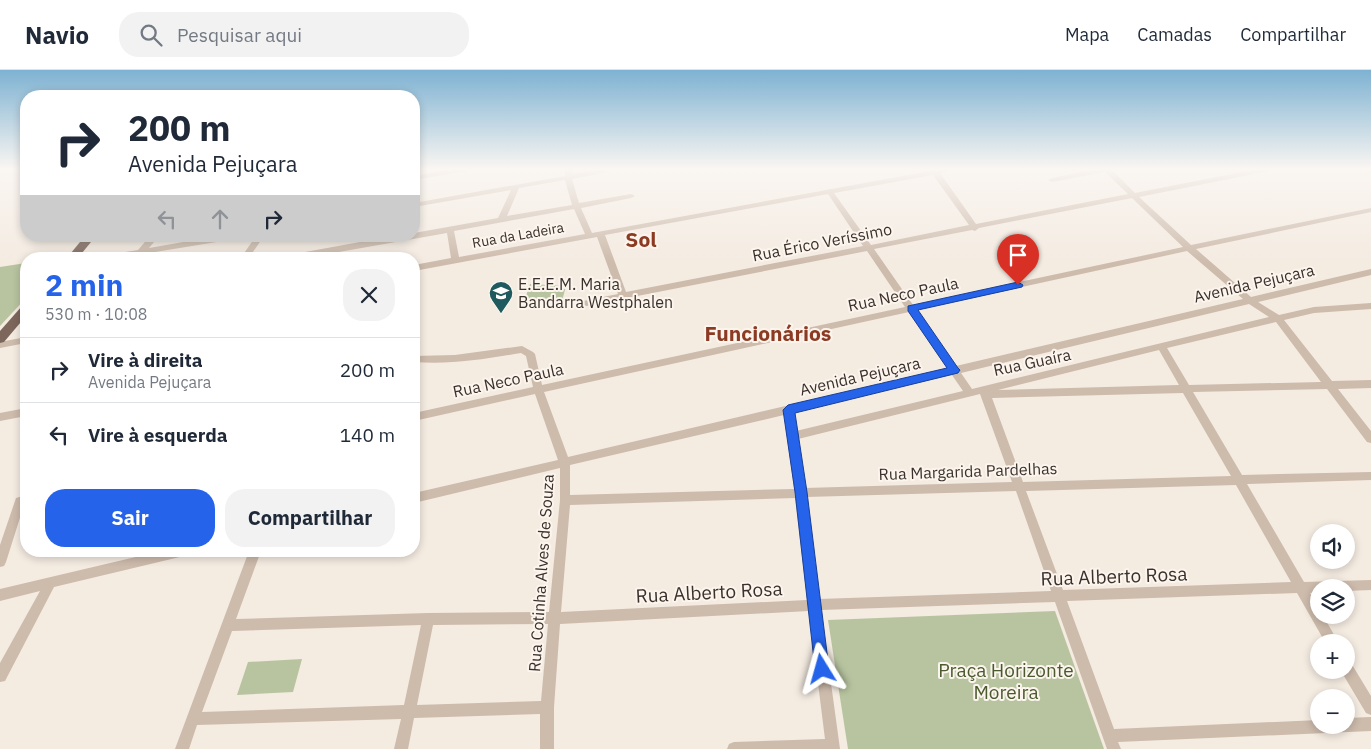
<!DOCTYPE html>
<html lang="pt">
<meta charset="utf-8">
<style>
body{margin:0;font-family:"IBM Plex Sans",sans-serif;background:#f2f2f3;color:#1f2937;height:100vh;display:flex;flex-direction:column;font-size:19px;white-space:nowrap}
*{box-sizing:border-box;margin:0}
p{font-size:16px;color:#747a83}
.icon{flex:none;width:28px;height:28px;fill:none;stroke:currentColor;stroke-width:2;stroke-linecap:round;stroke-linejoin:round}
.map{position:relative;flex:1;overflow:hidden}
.drawer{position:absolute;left:20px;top:182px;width:400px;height:305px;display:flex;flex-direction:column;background:#fff;border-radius:20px;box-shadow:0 2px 8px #0003}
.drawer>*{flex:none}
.banner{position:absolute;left:20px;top:20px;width:400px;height:152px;border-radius:20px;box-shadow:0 2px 8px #0003;background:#fff;color:#1f2937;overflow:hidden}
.fabs{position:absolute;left:1310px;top:454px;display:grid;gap:10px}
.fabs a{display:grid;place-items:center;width:45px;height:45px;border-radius:50%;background:#fff;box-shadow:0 2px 8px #0003;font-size:25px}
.pin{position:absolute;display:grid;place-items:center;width:42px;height:42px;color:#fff;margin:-51px -21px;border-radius:50% 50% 50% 0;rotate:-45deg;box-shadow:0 0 5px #0007}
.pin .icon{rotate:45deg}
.me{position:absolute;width:55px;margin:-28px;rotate:352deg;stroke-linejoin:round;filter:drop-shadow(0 0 4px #0008)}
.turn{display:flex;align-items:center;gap:18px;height:105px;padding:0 25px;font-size:22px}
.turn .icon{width:65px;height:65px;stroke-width:2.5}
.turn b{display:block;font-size:35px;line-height:42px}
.lanes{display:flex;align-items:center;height:48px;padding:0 25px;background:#0003;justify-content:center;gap:25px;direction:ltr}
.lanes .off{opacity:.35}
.round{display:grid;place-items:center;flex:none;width:52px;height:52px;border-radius:20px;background:#f2f2f3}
.headline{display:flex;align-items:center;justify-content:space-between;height:85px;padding:0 25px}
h1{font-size:30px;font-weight:700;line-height:38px;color:#2563eb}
.button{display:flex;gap:10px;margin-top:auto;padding:10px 25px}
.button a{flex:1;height:58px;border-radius:20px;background:#2563eb;color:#fff;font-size:20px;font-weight:700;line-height:58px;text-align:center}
.button a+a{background:#f2f2f3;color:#1f2937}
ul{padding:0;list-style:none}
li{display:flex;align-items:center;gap:15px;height:65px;padding:0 25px;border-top:1px solid #e0e1e3}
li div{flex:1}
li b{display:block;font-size:19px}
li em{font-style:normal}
header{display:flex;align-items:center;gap:30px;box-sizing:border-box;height:70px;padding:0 25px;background:#fff;border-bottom:1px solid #e0e1e3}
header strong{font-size:24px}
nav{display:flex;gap:28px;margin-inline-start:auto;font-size:18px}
.search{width:350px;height:45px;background:#f2f2f3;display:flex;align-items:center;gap:12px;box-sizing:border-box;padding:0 18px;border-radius:20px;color:#747a83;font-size:19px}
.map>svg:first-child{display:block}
.green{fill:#b8c4a0}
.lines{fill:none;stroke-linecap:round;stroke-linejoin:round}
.minor{fill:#cdbbac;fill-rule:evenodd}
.major{fill:#7d675c;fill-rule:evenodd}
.route{fill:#2563eb;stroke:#184099}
.labels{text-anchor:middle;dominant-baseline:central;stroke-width:4;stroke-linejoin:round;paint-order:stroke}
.far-street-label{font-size:14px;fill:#3b302b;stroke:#fbf5ee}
.street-label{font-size:16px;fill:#3b302b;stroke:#fbf5ee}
.poi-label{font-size:16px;fill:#3b302b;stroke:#fbf5ee;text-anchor:start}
.near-street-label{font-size:19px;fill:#3b302b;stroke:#fbf5ee}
.near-park-label{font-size:19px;fill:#4a5a2e;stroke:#fbf5ee}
.district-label{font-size:21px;font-weight:bold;fill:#8c3b22;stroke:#fbf5ee}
</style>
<header>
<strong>Navio</strong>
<div class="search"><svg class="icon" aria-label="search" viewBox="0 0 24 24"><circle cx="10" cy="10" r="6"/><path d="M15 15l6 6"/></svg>Pesquisar aqui</div>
<nav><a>Mapa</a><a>Camadas</a><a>Compartilhar</a></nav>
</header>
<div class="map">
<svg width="1371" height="679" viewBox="0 0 1371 679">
<rect width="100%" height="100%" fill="#f4ebe1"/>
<!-- green -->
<g class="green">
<path d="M26,193V228L0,256V197Z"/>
<path d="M530,214L566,216L562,231L525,229Z"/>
<path d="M1055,541L1104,679H848L828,550Z"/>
<path d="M302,589L293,622L237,625L248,592Z"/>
</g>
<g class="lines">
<!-- minor -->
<g class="minor">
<path d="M452,99H470L466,101L414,110V106Z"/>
<path d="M564,99H572V104L602,99L608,101L604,103L572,109L579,133L631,124L635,126L631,128L581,138L592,163L930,101L929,99H955L940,103L976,154L1128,124L1105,102L1052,112L1048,110L1052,108L1095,99H1111L1135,123L1257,99H1273L1269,101L1139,127L1191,175L1371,138V142L1196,179L1251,227L1371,199V205L1258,232L1279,245L1314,237L1371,233V239L1314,243L1284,250L1332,311L1371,310V318L1338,319L1371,361V373L1367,372L1327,319L1193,322L1242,405L1371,402V410L1247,414L1304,512L1371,510V520L1346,521V518H1319V522L1310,523L1319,537V545H1323L1338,572H1325L1297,523L1067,531L1114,659L1319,650V655H1346V648L1371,647V661L1118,672L1121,679H1107L1055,532L821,540L840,679H727L729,674L734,672L825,669L809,541L560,554L554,637V679H540V644L414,648L408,679H394L401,649L197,655L189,679H175L249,481H261L236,549L428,543L549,542L560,430V398L414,433V423L558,390L535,324L414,351V343L533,317L526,286L521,283C485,289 450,295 414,292V286L455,285L522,276L533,282L535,284L542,315L905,237L867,181L586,236L582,233L583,231L618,224L597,167L414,201V195L451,188L447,163L299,189H279L283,186L393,166H414V163L498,148L511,120L414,137V133L565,106ZM933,105L969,155L871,175L834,123ZM565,110L572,135L507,146L519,118ZM828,124L863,176L626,222L605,165ZM1132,128L1183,177L913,235L874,179L972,160L975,161L979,158ZM574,139L585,164L459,187L454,161ZM1187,181L1243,229L956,296L917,240ZM1249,234L1269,247L972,319L961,303ZM909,242L947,298L568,387L544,322ZM1276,252L1321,312L1189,315L1167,278ZM1159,280L1179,315L998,320ZM952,305L963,321L796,361L793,342ZM1183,323L1231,406L1023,412L992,328ZM980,324L1012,412L805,418L798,369ZM784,345L794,419L570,425V395ZM1236,415L1291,512L1063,520L1026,421ZM1016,421L1051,521L819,529L806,427ZM795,428L807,530L561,542L570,435ZM548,554L541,631L417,635L433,555ZM421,555L404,635L202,642L232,561Z"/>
<path d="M150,166H159L149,178L218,166H239L235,169L143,184L139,187L136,186L117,189H96L100,186L138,180Z"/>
<path d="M256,166H264L248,189H240Z"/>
<path d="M26,267V273L0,278V272Z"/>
<path d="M26,338V346L0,351V343Z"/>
<path d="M26,425V435H24L6,492L4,496L0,497V475L15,431L16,428Z"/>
<path d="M161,481H190L188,485L184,486L54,517L5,611L0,612V593L40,521L0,531V519Z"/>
<path d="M1346,591L1351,593L1371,626V645L1366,643L1341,601V600H1346Z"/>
</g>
<!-- major -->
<g class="major">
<path d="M85,166H96L77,189H66Z"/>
<path d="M26,235V246L4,272L0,273V261L22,236Z"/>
</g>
</g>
<!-- sky -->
<linearGradient id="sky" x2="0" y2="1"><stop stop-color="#7eb2d2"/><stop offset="0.51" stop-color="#faf6f2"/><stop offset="1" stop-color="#faf6f2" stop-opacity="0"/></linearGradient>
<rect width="1371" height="194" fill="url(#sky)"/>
<!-- route -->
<path class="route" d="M1018,212L1023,215L1022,217L918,240L958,298L960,300L958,303L795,343L807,422L829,599L827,604L822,606L817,604L815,599L795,422L783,340L788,335L947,298L908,241V236Z"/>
<!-- icons -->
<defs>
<g id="school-pin" transform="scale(1.25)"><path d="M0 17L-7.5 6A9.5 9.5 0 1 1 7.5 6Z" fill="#1f5a5e" stroke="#fbf5ee"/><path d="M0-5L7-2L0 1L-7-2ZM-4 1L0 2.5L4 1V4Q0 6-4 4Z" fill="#fff"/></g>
</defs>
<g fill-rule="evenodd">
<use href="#school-pin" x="501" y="223"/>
</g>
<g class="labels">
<!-- far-street labels -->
<g class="far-street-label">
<text transform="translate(518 165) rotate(-10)">Rua da Ladeira</text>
</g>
<!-- street labels -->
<g class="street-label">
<text transform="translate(822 172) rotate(-11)">Rua Érico Veríssimo</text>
<text transform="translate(1254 213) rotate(-13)">Avenida Pejuçara</text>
<text transform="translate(903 224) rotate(-12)">Rua Neco Paula</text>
<text transform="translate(1032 292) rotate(-12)">Rua Guaíra</text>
<text transform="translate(860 306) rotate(-13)">Avenida Pejuçara</text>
<text transform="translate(508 310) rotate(-12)">Rua Neco Paula</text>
<text transform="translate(968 401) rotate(-2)">Rua Margarida Pardelhas</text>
<text transform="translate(541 503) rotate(-86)">Rua Cotinha Alves de Souza</text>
</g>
<!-- poi labels -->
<g class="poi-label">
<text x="518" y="214">E.E.E.M. Maria<tspan x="518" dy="18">Bandarra Westphalen</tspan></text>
</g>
<!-- near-street labels -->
<g class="near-street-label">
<text transform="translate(1114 506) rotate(-2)">Rua Alberto Rosa</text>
<text transform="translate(709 522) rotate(-3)">Rua Alberto Rosa</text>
</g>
<!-- near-park labels -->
<g class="near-park-label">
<text x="1006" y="600">Praça Horizonte<tspan x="1006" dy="22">Moreira</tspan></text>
</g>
<!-- district labels -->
<g class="district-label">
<text x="641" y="169">Sol</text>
<text x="768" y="263">Funcionários</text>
</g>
</g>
</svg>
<div class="fabs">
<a><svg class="icon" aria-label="sound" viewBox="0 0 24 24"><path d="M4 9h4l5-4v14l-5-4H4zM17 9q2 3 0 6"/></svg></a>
<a><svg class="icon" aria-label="layers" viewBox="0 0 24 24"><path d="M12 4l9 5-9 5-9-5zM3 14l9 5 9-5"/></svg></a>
<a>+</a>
<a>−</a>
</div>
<div class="pin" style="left:1018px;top:215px;background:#d93025"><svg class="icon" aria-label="arrive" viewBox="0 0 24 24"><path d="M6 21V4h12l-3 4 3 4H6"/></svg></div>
<svg class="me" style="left:822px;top:599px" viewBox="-20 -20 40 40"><path d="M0-17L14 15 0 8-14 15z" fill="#2563eb" stroke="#fff" stroke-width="4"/></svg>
<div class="banner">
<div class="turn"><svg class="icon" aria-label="right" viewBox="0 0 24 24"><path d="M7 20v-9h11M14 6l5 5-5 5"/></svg><div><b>200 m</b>Avenida Pejuçara</div></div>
<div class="lanes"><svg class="icon off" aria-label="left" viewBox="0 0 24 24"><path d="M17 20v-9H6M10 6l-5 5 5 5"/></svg><svg class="icon off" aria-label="ahead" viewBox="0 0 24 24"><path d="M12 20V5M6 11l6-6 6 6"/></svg><svg class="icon" aria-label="right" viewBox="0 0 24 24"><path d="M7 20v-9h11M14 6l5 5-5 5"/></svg></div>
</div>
<section class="drawer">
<div class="headline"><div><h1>2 min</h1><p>530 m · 10:08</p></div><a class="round"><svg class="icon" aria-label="close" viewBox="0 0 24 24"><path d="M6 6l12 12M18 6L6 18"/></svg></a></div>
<ul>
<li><svg class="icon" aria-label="right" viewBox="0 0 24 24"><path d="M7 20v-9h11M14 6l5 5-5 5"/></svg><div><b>Vire à direita</b><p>Avenida Pejuçara</p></div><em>200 m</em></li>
<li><svg class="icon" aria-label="left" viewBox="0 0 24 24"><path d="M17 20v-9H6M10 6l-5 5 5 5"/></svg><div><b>Vire à esquerda</b></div><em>140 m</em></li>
</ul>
<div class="button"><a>Sair</a><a>Compartilhar</a></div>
</section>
</div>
